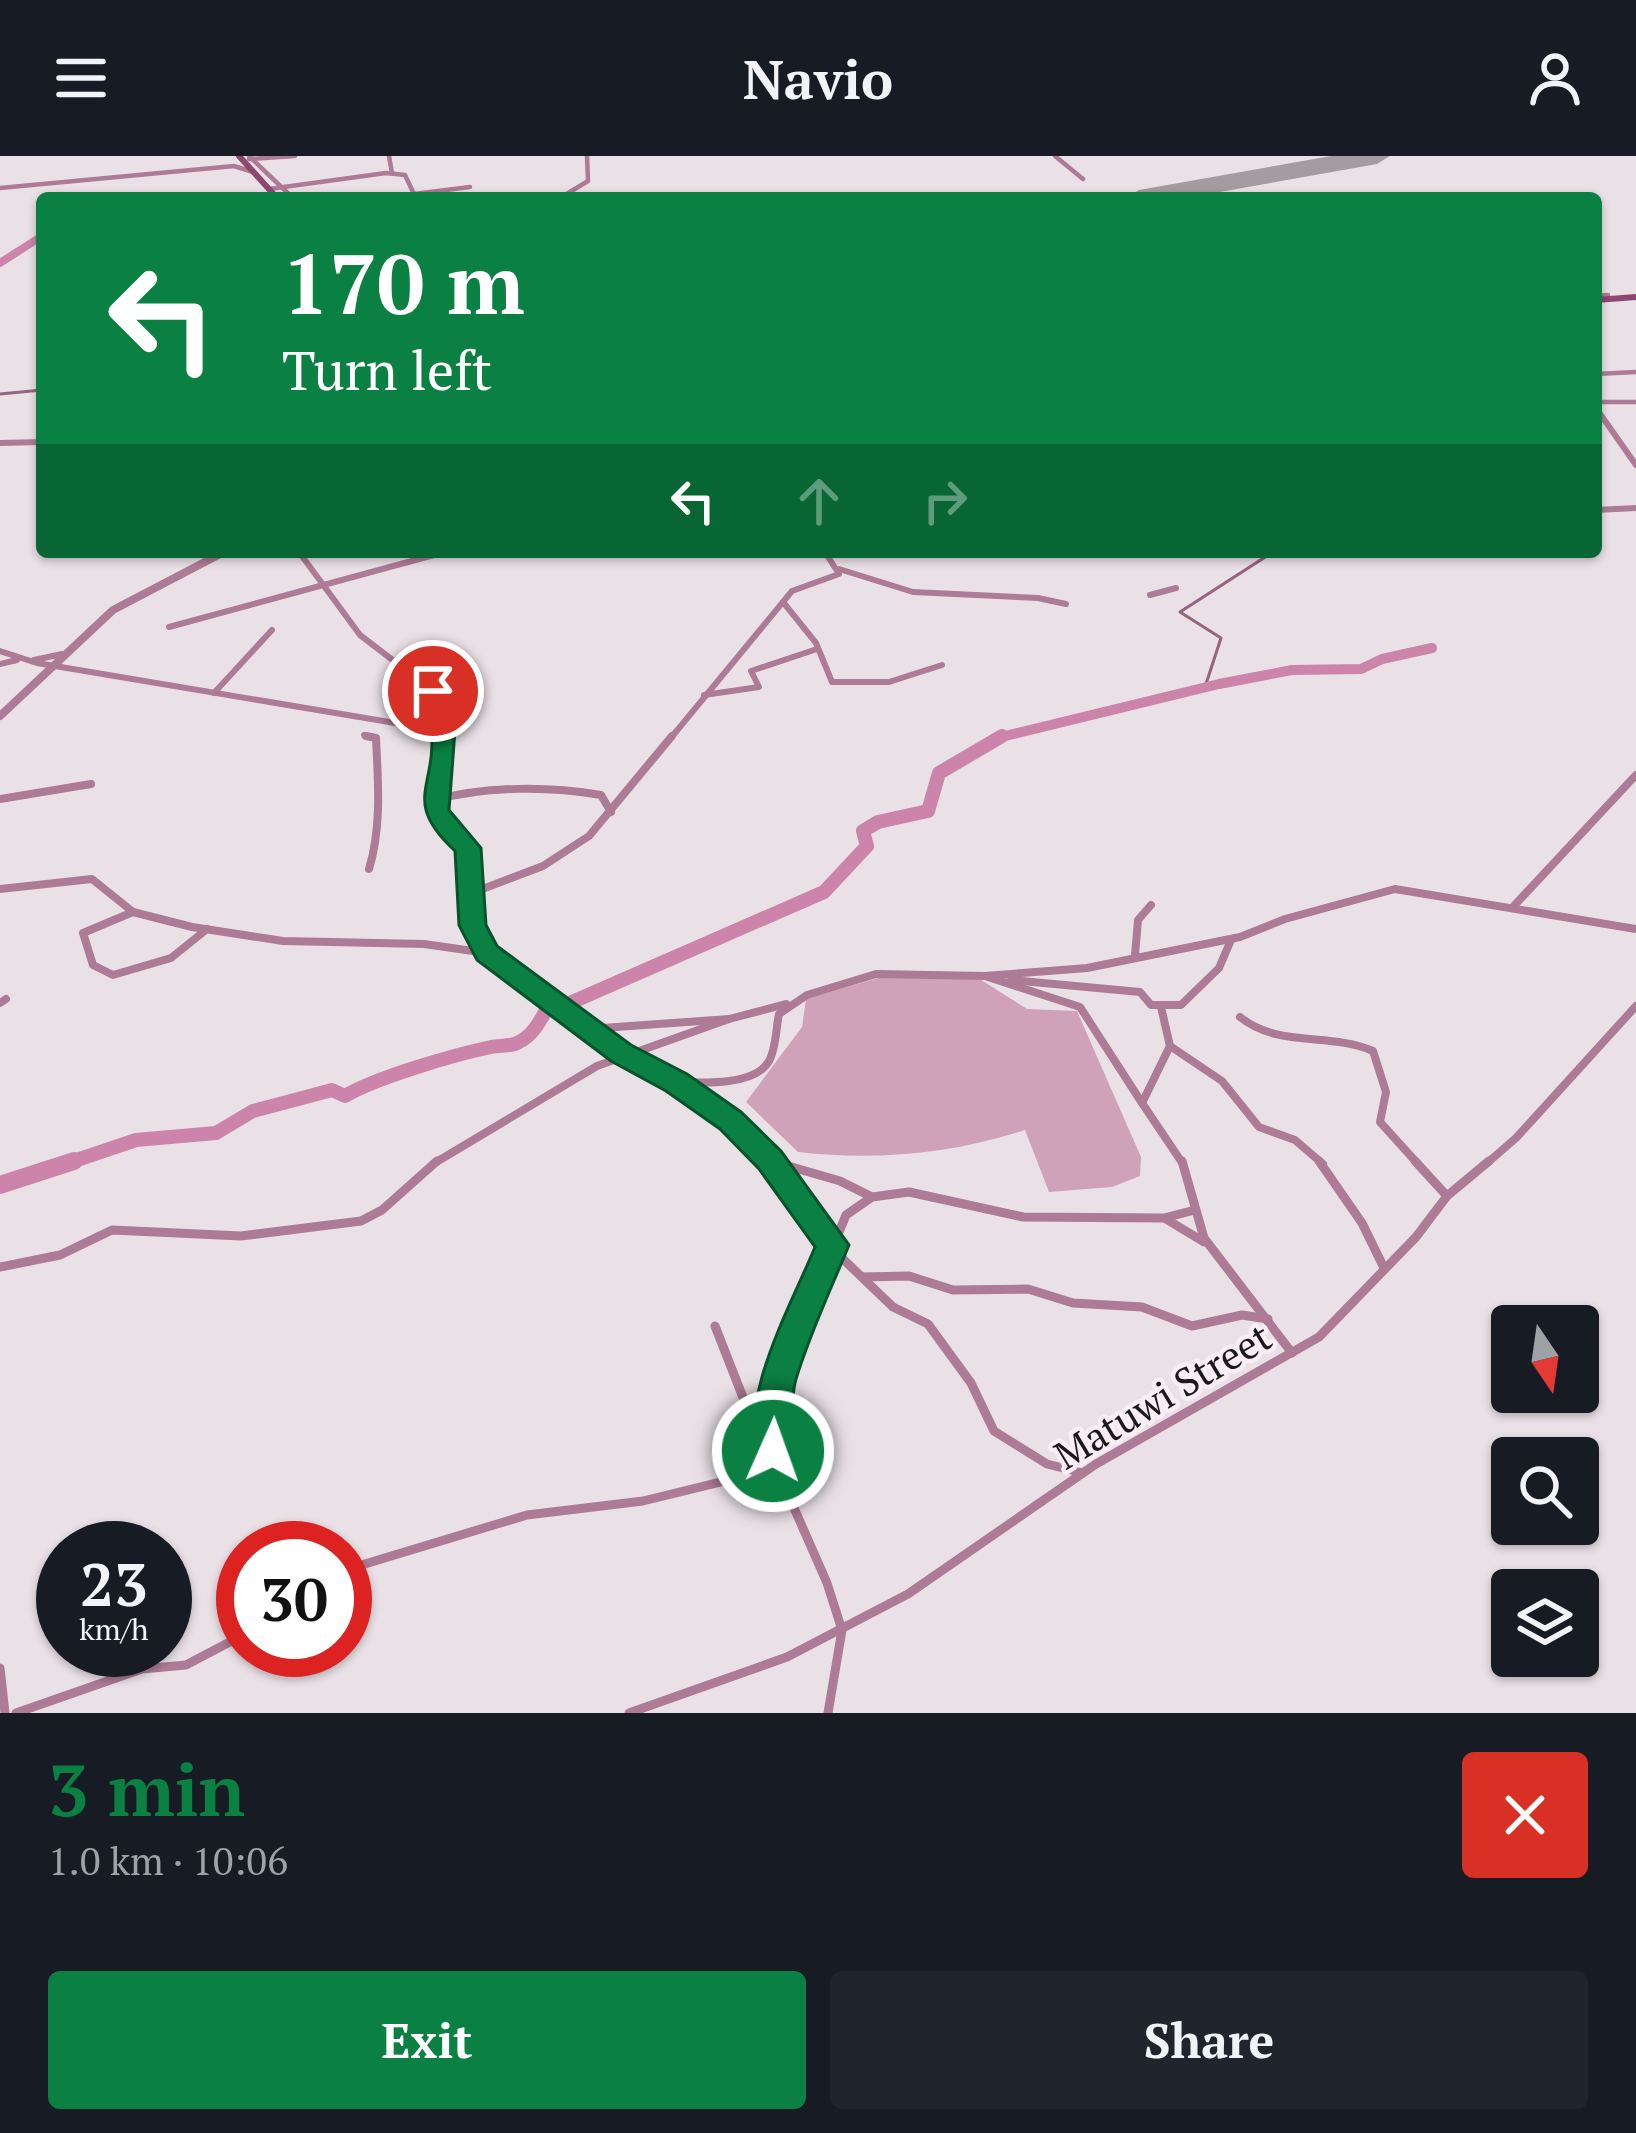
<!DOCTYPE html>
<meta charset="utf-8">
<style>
body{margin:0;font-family:"PT Serif",serif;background:#20242c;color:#f1f3f6;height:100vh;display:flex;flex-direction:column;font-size:45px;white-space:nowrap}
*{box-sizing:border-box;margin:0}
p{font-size:39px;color:#9ea1a6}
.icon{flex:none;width:66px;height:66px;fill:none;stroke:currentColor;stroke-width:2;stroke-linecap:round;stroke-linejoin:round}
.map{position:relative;height:1557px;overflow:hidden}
.details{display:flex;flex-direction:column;background:#171b24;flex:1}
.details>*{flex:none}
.top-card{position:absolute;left:36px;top:36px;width:1566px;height:366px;border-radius:12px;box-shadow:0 3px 9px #0004;background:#0b8043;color:#fff;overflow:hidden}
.needle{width:78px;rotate:167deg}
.tools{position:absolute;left:1491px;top:1149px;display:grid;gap:24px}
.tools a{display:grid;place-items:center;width:108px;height:108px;border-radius:12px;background:#171b24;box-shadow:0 3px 9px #0004;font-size:60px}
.speed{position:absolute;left:36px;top:1365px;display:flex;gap:24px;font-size:60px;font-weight:700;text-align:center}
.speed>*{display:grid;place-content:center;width:156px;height:156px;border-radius:50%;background:#171b24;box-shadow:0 3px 9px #0004;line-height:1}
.speed small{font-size:30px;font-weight:400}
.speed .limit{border:18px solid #d22;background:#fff;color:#111}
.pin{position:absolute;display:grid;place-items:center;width:102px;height:102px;color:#fff;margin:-51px;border:6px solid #fff;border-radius:50%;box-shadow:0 3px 12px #0007}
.me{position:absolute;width:132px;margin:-66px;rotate:2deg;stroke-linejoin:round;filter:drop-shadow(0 0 9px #0008)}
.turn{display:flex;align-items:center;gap:42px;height:252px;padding:0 48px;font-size:54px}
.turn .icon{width:156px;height:156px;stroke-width:2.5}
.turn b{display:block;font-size:84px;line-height:102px}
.lanes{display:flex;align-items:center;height:114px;padding:0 48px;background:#0003;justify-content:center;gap:60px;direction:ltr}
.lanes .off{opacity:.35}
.round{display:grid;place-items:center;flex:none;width:126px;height:126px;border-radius:12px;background:#20242c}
.headline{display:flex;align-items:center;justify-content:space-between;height:204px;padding:0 48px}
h1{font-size:72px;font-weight:700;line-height:90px;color:#0b8043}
.button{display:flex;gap:24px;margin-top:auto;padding:24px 48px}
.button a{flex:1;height:138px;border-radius:12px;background:#0b8043;color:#fff;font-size:48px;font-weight:700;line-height:138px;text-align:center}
.button a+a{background:#20242c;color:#f1f3f6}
header{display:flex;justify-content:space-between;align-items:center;height:156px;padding:0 48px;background:#171b24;font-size:54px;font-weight:700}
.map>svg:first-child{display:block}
.green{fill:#cfa2ba}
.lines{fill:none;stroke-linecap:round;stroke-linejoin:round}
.stream{stroke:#976480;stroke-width:3}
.river-far3{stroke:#cc84ab;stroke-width:8}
.river-far2{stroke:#cc84ab;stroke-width:10}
.river-far1{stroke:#cc84ab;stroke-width:14}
.river{stroke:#cc84ab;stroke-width:18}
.runway{fill:#a49ca0;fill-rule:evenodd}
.minor-far3{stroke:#ad7b96;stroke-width:4.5}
.minor-far2{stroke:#ad7b96;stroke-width:6}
.minor-far1{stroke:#ad7b96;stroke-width:8}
.minor{stroke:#ad7b96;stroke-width:9}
.tertiary{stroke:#ad7b96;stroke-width:8}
.secondary{stroke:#8e4770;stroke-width:6}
.route{fill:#0b8043;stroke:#07532c;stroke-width:3}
.labels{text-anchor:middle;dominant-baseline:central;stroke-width:9;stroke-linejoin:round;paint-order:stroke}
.near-street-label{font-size:39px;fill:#1c191a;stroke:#f8eef3}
</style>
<header><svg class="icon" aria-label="menu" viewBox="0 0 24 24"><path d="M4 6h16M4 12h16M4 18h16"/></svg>Navio<svg class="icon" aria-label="person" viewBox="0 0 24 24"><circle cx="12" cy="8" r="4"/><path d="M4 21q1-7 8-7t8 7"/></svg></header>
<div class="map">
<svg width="1636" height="1557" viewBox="0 0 1636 1557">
<rect width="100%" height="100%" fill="#eae1e6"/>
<!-- green -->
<path class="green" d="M878,822H978L1027,853L1077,855L1141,1001L1140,1020L1112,1031L1049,1036L1025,974C951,998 875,1005 798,996L746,946L802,871L806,843Z"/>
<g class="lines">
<!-- stream -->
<g class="stream">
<path d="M0,238L42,234"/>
<path d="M1204,534L1221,482L1180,456L1273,396"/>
</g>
<!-- river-far3 -->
<path class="river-far3" d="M0,107L42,80"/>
<!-- river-far2 -->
<path class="river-far2" d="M993,583L1219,528L1292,514L1361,513L1382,503L1432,492"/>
<!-- river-far1 -->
<g class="river-far1">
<path d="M556,847L563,850L824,736L867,690L863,675L878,666L928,655L939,617L1002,580"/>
<path d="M65,1008L136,984L216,977L253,955L332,934L345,940C375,922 453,899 491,891C500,889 511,891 519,886C534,879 541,863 549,849"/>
</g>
<!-- river -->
<path class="river" d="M0,1029L74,1005"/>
<!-- runway -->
<path class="runway" d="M1331,0H1390L1377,8L1186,42H1125L1139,34Z"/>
<!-- minor-far3 -->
<g class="minor-far3">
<path d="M249,0L293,42"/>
<path d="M389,0L392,17"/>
<path d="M1055,0L1083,23"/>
<path d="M249,3L295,0"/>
<path d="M0,32L234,10L253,16"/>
<path d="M269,33L386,17L405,19L414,38L470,31"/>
<path d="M560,42L588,25L587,0"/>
<path d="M1596,140L1608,139"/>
<path d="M1596,218L1636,216"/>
<path d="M1596,246H1636"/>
</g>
<!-- minor-far2 -->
<g class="minor-far2">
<path d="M1596,252L1636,309"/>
<path d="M0,287L42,286"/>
<path d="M1596,354L1636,352"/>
<path d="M299,396L360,479L433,535L442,583"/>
<path d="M839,413L913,436L1038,442L1066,448"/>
<path d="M1150,439L1176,432"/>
<path d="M783,446L816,487L832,526H889L942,509"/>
<path d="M169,471L445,396"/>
<path d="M0,495L37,507L443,575"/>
<path d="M34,504L62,498"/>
<path d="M0,508L17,504"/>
<path d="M214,537L272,474"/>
<path d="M704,539L759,531L751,515L817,493"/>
<path d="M364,579L376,583"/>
<path d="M670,583L792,435L839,418L825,396"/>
</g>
<!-- minor-far1 -->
<g class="minor-far1">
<path d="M366,580L376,582C378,626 382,670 369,713"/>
<path d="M443,580C438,632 426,653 468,692L473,769L486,796"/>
<path d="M0,643L91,628"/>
<path d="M435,644C487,630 548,630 601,639L611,656"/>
<path d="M0,733L92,723L133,756L192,771L283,785L424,788L487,797L621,897L676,926L730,965L773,1008"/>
<path d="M472,737L543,710L589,680L672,580"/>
<path d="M1512,752L1636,619"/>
<path d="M133,756L83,777L93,809L113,819L171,802L207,773"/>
<path d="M1135,799L1138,764L1151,749"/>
<path d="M985,820L1087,812L1240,781L1285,763L1395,733L1636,773"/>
<path d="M1011,824L1140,836L1151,849H1181L1219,812L1231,784"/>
<path d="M0,847L6,843"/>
<path d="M1161,851L1170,890L1142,947L1183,1008"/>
<path d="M1240,861C1278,892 1330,876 1373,895L1386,936L1380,966L1418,1008"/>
<path d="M588,873L729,863L786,848"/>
<path d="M1170,890L1222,925L1259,971L1295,984L1323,1008"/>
<path d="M678,926C702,927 755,930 769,905C776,893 776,872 779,858L807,839L876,818L985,820L1080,851L1142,947"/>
<path d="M771,1005L780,1008"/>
<path d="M433,1008L597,910L729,863"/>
<path d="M1486,1008L1516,982L1636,850"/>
</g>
<!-- minor -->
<g class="minor">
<path d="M770,1005L844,1104L893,1151L928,1168L971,1227L994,1275L1047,1308L1083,1317"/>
<path d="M771,1005L840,1025L872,1041"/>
<path d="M1182,1005L1204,1082L1292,1197"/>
<path d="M1319,1005L1362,1067L1384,1112"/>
<path d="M1415,1005L1447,1040"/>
<path d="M1166,1063L1204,1086"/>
<path d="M0,1111L60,1099L112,1074L241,1080L361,1065L382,1054L437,1005"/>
<path d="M862,1121L909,1120L953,1134L1028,1133L1073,1147L1142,1151L1192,1170L1242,1159L1268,1163"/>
<path d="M715,1170L744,1244L771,1281"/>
<path d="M345,1414L527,1359L643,1345L778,1312"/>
<path d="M0,1512L5,1557"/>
<path d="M16,1557L142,1513L186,1509L243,1479"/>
<path d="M629,1557L787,1501L908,1438L1096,1308L1319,1181L1416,1081L1447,1040L1489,1005"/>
<path d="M828,1557L842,1474L827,1427L780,1320L770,1267L779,1224L846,1059L872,1041L909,1036L1023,1061L1164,1062L1195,1054"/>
</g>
<!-- tertiary -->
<path class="tertiary" d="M0,560L113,454L224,396"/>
<!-- secondary -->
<g class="secondary">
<path d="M239,0L277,42"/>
<path d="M1596,144L1636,141"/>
</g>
</g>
<!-- route -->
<path class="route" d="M433,528L444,535L455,574L449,654L481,692L486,769L497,790L631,889L687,918L741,956L781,995L849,1089C831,1133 810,1177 796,1223C788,1250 796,1285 786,1307L773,1312L761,1307C734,1248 792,1148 815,1091L759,1013L720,973L666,935L611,905L477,804L459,769L455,695C400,644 438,631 431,572C429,560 424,547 421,535Z"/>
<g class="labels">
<!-- near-street labels -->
<g class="near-street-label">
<text transform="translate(1162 1239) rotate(-31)">Matuwi Street</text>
</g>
</g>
</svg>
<div class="tools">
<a><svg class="needle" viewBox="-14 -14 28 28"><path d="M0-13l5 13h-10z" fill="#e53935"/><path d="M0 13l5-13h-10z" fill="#9ea1a6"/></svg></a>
<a><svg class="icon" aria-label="search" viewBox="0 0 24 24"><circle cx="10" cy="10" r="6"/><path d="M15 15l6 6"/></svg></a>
<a><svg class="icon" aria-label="layers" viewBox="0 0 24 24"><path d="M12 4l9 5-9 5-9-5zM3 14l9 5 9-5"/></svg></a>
</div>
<div class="speed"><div>23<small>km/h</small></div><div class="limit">30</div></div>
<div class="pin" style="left:433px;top:535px;background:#d93025"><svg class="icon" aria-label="arrive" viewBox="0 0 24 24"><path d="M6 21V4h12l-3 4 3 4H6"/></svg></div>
<svg class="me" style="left:773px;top:1295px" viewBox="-20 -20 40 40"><circle r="17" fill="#0b8043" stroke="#fff" stroke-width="3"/><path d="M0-11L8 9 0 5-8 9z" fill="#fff"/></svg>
<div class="top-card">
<div class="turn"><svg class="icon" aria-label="left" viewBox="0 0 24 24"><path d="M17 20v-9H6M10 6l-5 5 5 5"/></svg><div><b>170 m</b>Turn left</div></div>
<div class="lanes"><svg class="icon" aria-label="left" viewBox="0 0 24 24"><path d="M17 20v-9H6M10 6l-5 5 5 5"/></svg><svg class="icon off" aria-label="ahead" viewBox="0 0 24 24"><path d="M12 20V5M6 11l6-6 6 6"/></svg><svg class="icon off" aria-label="right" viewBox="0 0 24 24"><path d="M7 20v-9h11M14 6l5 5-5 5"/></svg></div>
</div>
</div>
<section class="details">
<div class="headline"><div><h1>3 min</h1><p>1.0 km · 10:06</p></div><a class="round" style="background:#d93025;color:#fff"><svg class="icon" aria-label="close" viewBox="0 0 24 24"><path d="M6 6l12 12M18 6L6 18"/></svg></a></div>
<div class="button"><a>Exit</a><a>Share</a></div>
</section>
